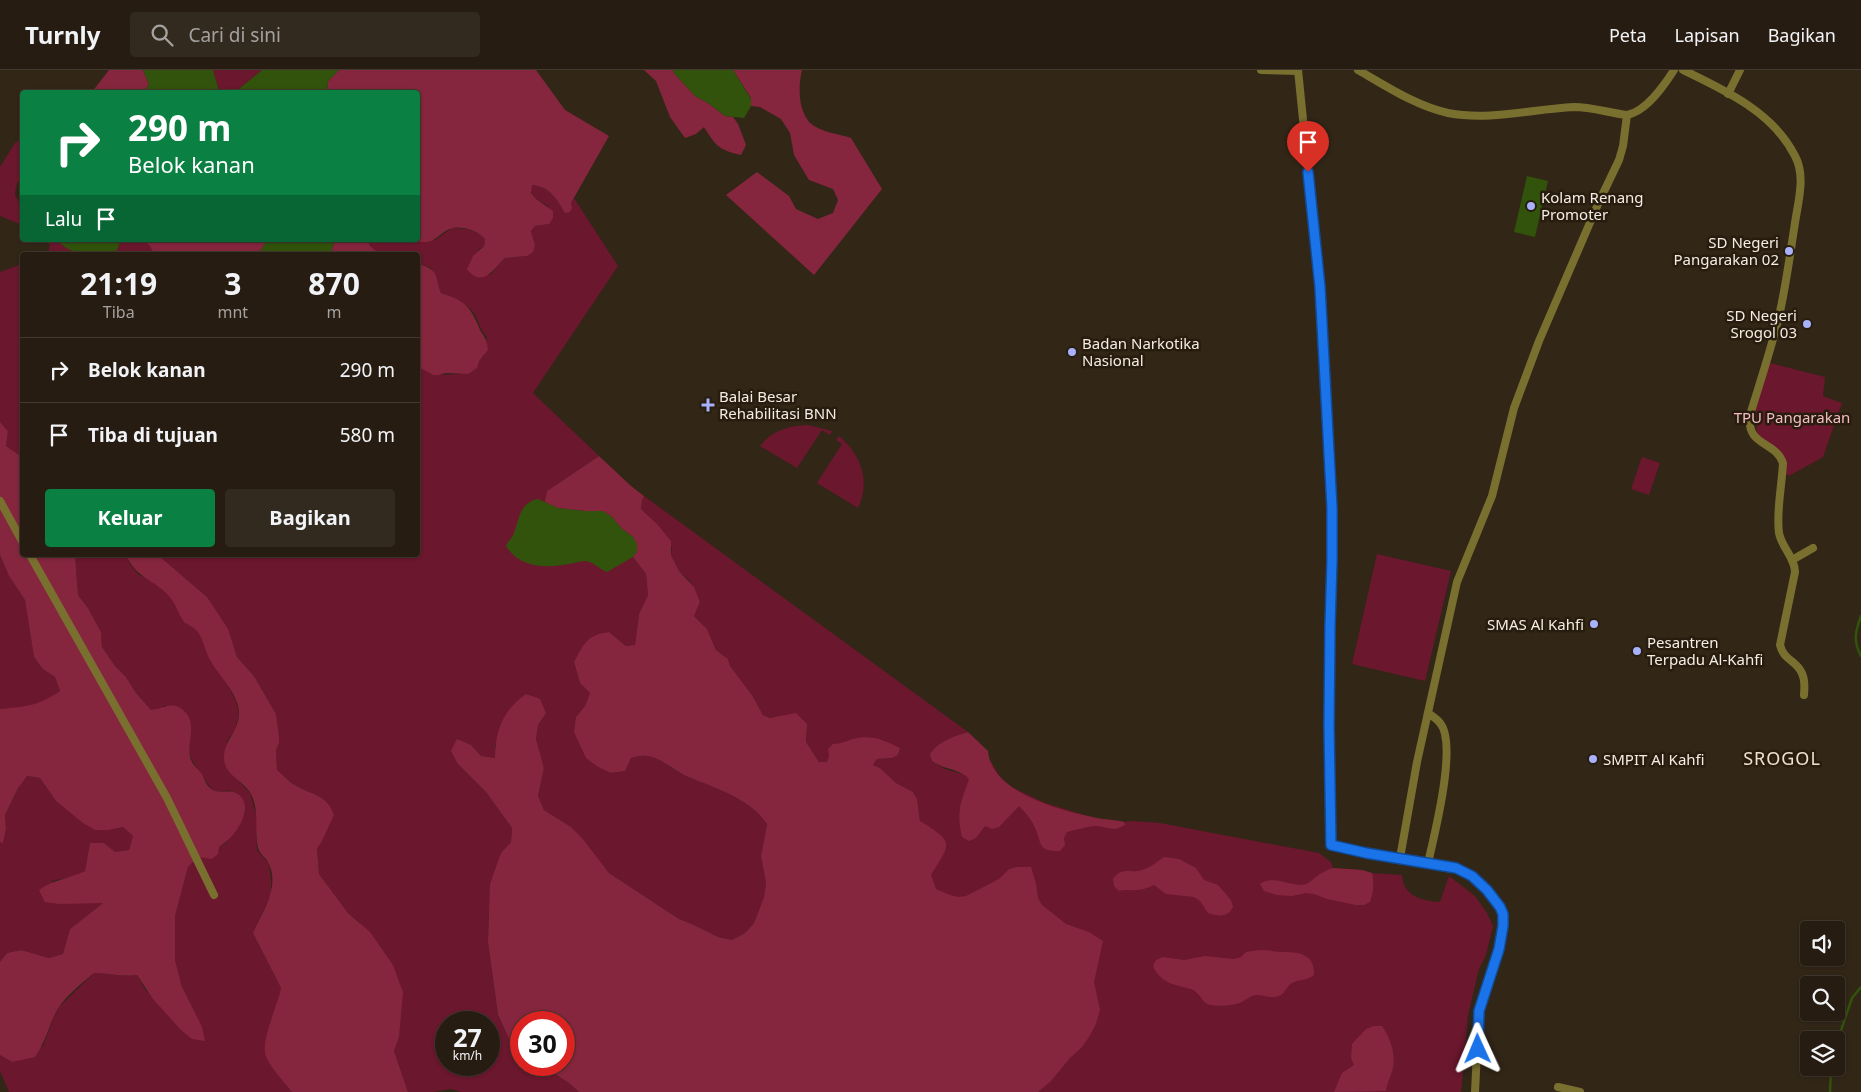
<!DOCTYPE html>
<html lang="id">
<style>
body{margin:0;font-family:"Noto Sans",sans-serif;background:#32291f;color:#f1f3f6;height:100vh;display:flex;flex-direction:column;font-size:19px;white-space:nowrap}
*{box-sizing:border-box;margin:0}
p{font-size:16px;color:#a4a19f}
.icon{flex:none;width:28px;height:28px;fill:none;stroke:currentColor;stroke-width:2;stroke-linecap:round;stroke-linejoin:round}
.map{position:relative;flex:1;overflow:hidden}
.drawer{position:absolute;left:20px;top:182px;width:400px;height:305px;display:flex;flex-direction:column;background:#261c11;border-radius:5px;box-shadow:0 1px 4px #0004,0 0 0 1px #423a31}
.drawer>*{flex:none}
.banner{position:absolute;left:20px;top:20px;width:400px;height:152px;border-radius:5px;box-shadow:0 1px 4px #0004,0 0 0 1px #423a31;background:#0b8043;color:#fff;overflow:hidden}
.fabs{position:absolute;left:1800px;top:851px;display:grid;gap:10px}
.fabs a{display:grid;place-items:center;width:45px;height:45px;border-radius:5px;background:#261c11;box-shadow:0 1px 4px #0004,0 0 0 1px #423a31;font-size:25px}
.speed{position:absolute;left:435px;top:941px;display:flex;gap:10px;font-size:25px;font-weight:700;text-align:center}
.speed>*{display:grid;place-content:center;width:65px;height:65px;border-radius:50%;background:#261c11;box-shadow:0 1px 4px #0004,0 0 0 1px #423a31;line-height:1}
.speed small{font-size:12px;font-weight:400}
.speed .limit{border:8px solid #d22;background:#fff;color:#111}
.pin{position:absolute;display:grid;place-items:center;width:42px;height:42px;color:#fff;margin:-51px -21px;border-radius:50% 50% 50% 0;rotate:-45deg;box-shadow:0 0 5px #0007}
.pin .icon{rotate:45deg}
.me{position:absolute;width:55px;margin:-28px;rotate:359deg;stroke-linejoin:round;filter:drop-shadow(0 0 4px #0008)}
.turn{display:flex;align-items:center;gap:18px;height:105px;padding:0 25px;font-size:22px}
.turn .icon{width:65px;height:65px;stroke-width:2.5}
.turn b{display:block;font-size:35px;line-height:42px}
.then{display:flex;align-items:center;height:48px;padding:0 25px;background:#0003;gap:10px;font-size:19px}
.eta{display:flex;justify-content:space-evenly;align-items:center;height:85px;text-align:center}
.eta b{font-size:30px;font-weight:700;line-height:35px}
.cta{display:flex;gap:10px;margin-top:auto;padding:10px 25px}
.cta a{flex:1;height:58px;border-radius:5px;background:#0b8043;color:#fff;font-size:20px;font-weight:700;line-height:58px;text-align:center}
.cta a+a{background:#32291f;color:#f1f3f6}
ul{padding:0;list-style:none}
li{display:flex;align-items:center;gap:15px;height:65px;padding:0 25px;border-top:1px solid #423a31}
li div{flex:1}
li b{display:block;font-size:19px}
li em{font-style:normal}
header{display:flex;align-items:center;gap:30px;box-sizing:border-box;height:70px;padding:0 25px;background:#261c11;border-bottom:1px solid #423a31}
header strong{font-size:24px}
nav{display:flex;gap:28px;margin-inline-start:auto;font-size:18px}
.search{width:350px;height:45px;background:#32291f;display:flex;align-items:center;gap:12px;box-sizing:border-box;padding:0 18px;border-radius:5px;color:#a4a19f;font-size:19px}
.map>svg:first-child{display:block}
.green{fill:#6b172e;fill-rule:evenodd}
.forest{fill:#85263e}
.water{fill:#32530b}
.lines{fill:none;stroke-linecap:round;stroke-linejoin:round}
.stream{stroke:#32530b;stroke-width:2.5}
.minor{stroke:#797030;stroke-width:8}
.route-casing{stroke:#114b97;stroke-width:12}
.route{stroke:#1a73e8;stroke-width:9}
.poi-dot{fill:#a7b1fc;stroke:#281c0e;stroke-width:2}
.labels{text-anchor:middle;dominant-baseline:central;stroke-width:5;stroke-linejoin:round;paint-order:stroke}
.poi-label{font-size:15px;fill:#f5ede4;stroke:#281c0e;text-anchor:start}
.park-label{font-size:15px;fill:#f4bdc4;stroke:#281c0e}
.quarter-label{font-size:18px;letter-spacing:1px;fill:#efdfcd;stroke:#281c0e}
</style>
<header>
<strong>Turnly</strong>
<div class="search"><svg class="icon" aria-label="search" viewBox="0 0 24 24"><circle cx="10" cy="10" r="6"/><path d="M15 15l6 6"/></svg>Cari di sini</div>
<nav><a>Peta</a><a>Lapisan</a><a>Bagikan</a></nav>
</header>
<div class="map">
<svg width="1861" height="1022" viewBox="0 0 1861 1022">
<rect width="100%" height="100%" fill="#322617"/>
<!-- green -->
<g class="green">
<path d="M213,0H262L235,22L219,21Z"/>
<path d="M22,69V108L17,113L15,124L22,139V155L0,146V97L15,73Z"/>
<path d="M531,115C550,117 556,128 565,143L574,128L618,196L533,323L599,386L547,421L558,438L585,441H603L637,481L633,487L646,504L648,525L639,544L635,575L626,576L609,562L585,573L574,592L580,613L590,623L585,636L576,647L598,697L611,703L624,701L631,688C635,687 641,685 646,686C660,687 671,699 684,705C713,718 749,727 767,754L761,786L766,813L764,827L754,853L745,863L732,870L718,867L692,854L679,849L609,803L571,757L544,740L538,726L544,698L536,669L538,655L546,643L495,674V688L481,686L471,675L458,694L486,722L512,758L511,772L501,783L489,842L488,872L498,946L510,971L521,981V995H541L569,1013L579,1022H461L451,1019L433,1022H408L394,981L399,967L393,895L359,852L348,843L319,804L317,778L334,745C328,726 314,725 300,718C291,714 284,706 277,700L276,680L279,673V666L276,644L254,606L237,587L232,573L207,527L158,485H418V297L433,305L461,304L484,286L487,267C479,259 479,250 473,242C465,232 452,227 441,223C436,211 437,192 418,196V185C401,185 373,191 368,170H435L452,158L467,159L480,164L485,169L484,176L478,180L490,205L505,188L527,186L535,175L531,161L535,156L549,154L548,136L535,128L531,122ZM446,952H489V995H446Z"/>
<path d="M45,170H57L84,185H44L48,183L50,175Z"/>
<path d="M121,170H143L150,176L154,185H115Z"/>
<path d="M22,194V387L6,376L8,361L0,352V202Z"/>
<path d="M1770,293L1825,307L1823,326L1842,333L1823,387L1789,406L1786,404L1780,384L1758,369C1753,336 1757,323 1770,293Z"/>
<path d="M808,355L832,361L830,365L822,360L797,398L760,376C772,360 789,356 808,355Z"/>
<path d="M839,366C861,384 871,412 858,438L817,413L842,374L836,370Z"/>
<path d="M1642,387L1660,393L1649,425L1631,419Z"/>
<path d="M644,426L968,662C953,667 940,671 931,684L932,691L945,699L966,705L988,687L1000,707L1011,717L1045,733L1094,748L1124,752L1132,751L1160,753L1319,783L1331,792L1333,798L1362,800L1372,803L1402,805C1403,826 1422,831 1440,832L1449,806L1475,826L1487,843L1493,856L1486,885L1479,899L1468,945L1461,1022H670L920,751L917,729L913,722L896,713L880,698L873,695L877,689L892,688L898,685L900,678L848,671C838,675 830,683 827,692H819L806,672L807,661L777,647L770,648L763,645L752,625L730,596L728,589L716,580L707,559L694,546L700,532L690,511L679,501L671,485L672,478L652,449L641,439L642,430Z"/>
<path d="M1377,484L1451,501L1425,611L1352,594Z"/>
<path d="M0,485L9,506L25,530L34,587L43,599L55,607L60,621L47,630L32,635L18,638L0,639Z"/>
<path d="M75,485H126L130,494L139,505L152,511L165,522L175,532L185,552L198,561L236,631L239,645L235,659L227,671L230,702L250,723L258,751L256,765L257,780L269,794L271,809V824L253,863L281,918L278,933L273,998L292,1022H9L0,1001V985L12,992L43,976L53,949L60,936L94,903C109,903 122,907 137,905L144,918L163,939L182,917L175,890V846L188,797L198,787L225,774L239,755L245,742L230,720C210,726 210,715 200,702C192,691 187,685 190,670L166,635L159,640H151L136,623L126,607L115,596L102,577L101,562L88,538L78,525Z"/>
<path d="M26,706L40,708L56,731L68,740L109,760L123,757L133,766L129,780L115,782L104,773H90L85,801L73,807L51,811L91,833L104,832L70,859L63,884L49,888L21,880L7,883L0,892V772H3L6,759L5,745L18,718Z"/>
</g>
<!-- forest -->
<g class="forest">
<path d="M109,0H143L149,14L144,22H92Z"/>
<path d="M339,0H536L565,40L609,66L571,133L572,138L570,142L565,143C556,128 550,117 532,115L531,123L535,128L553,141V148L549,154L535,156L531,161L535,175L533,182L527,186L505,188C494,199 482,219 467,199L473,186L484,176L485,169C478,161 463,156 453,158C437,162 436,178 413,170H418V22H327L328,11Z"/>
<path d="M644,0H673L674,3L695,26L708,33L725,46L733,47L738,54L746,75L741,85C719,80 716,76 704,57L696,64L685,68L670,47L656,11Z"/>
<path d="M733,0H802C798,16 798,40 810,53C820,62 839,64 851,68L882,119L814,205L726,125L757,102L789,126L796,139L818,149L833,143L838,130L833,119L809,110L794,85L790,63L781,49L760,37L751,36V28Z"/>
<path d="M143,170H267L258,185H154L150,176Z"/>
<path d="M333,170H368L370,176L381,185H330L334,173Z"/>
<path d="M422,195C440,201 435,208 441,223C462,230 469,234 478,255C483,268 486,264 488,280L479,291L477,298L468,304L446,303L439,305H433L418,297V196Z"/>
<path d="M0,352L8,361L6,376L22,387V485H75L78,525L88,538L101,562L102,577L115,596L126,607L136,623L151,640C165,639 173,629 186,643C198,657 184,677 192,692C194,696 199,700 202,704C204,708 206,714 209,717C218,726 229,718 238,724C257,738 233,769 219,777L218,784L212,789L198,787L188,797L175,846V890L182,917L202,957L205,971L192,969L181,960L153,929L137,905C122,907 109,903 94,903C82,913 68,924 59,937C49,953 47,970 35,987L12,992L0,985V892L7,883L21,880L49,888L63,884L70,859L103,833L59,834L45,832L39,820C55,809 68,809 85,801L90,773H104L115,782L129,780L133,766L123,757L109,760H95L83,753L56,731L40,708L27,706L18,718L5,745L6,759L3,773L0,772V639C7,638 13,638 20,637C35,635 47,630 60,621L55,607L43,599L34,587L25,530L9,506L0,485Z"/>
<path d="M599,386L631,416L644,426L642,430L641,439L657,454L671,471V485L679,501L694,517L700,532L694,546L707,559L716,580L728,589L730,596L752,625L763,645L770,648L796,643L807,654L806,672L819,692H827L829,686L828,679L833,674C841,674 846,671 853,669C872,664 883,670 900,678L898,685L892,688L877,689L873,695L880,698L896,713L913,722L917,729L920,751C955,773 951,772 931,805L936,819L950,825L959,827L966,826L999,809L1009,799L1017,797H1031L1036,814L1038,828L1042,835L1066,854L1089,862L1103,871L1094,912L1100,940L1096,954L1089,967L1081,978L1070,988L1051,1011L1038,1022H579L569,1013L541,995H564V952H521V981L510,971L498,945L488,872L490,814L501,783L511,772L512,758L486,722L458,694L451,681L457,669L471,675L481,686L495,688C495,661 503,640 526,624L540,629L546,643L538,655L536,669L544,698L538,726L544,740L571,757L582,768L609,803L679,849L692,854L718,867L732,870L745,863L754,853L764,827L766,813L761,786L767,754C749,727 713,718 684,705C672,699 660,687 646,686C641,685 635,687 631,688L625,701L611,703L598,697L586,688L574,662L576,647L585,636L590,623L580,613L574,592C584,574 586,565 609,562L626,576L635,575L639,544L648,525L646,504L633,487L637,481L633,467L622,459L612,447L603,441H585L558,438L545,432L547,421Z"/>
<path d="M126,485H158L207,527L228,559L237,587L254,606L276,644L279,666V673L276,680L277,700C284,706 291,714 300,718C314,725 328,726 334,745L321,773L317,778L319,804L348,843L370,862L393,895L398,909L403,922L399,967L394,981L408,1022H292C285,1013 267,994 265,983C263,965 277,937 281,918L253,863C262,842 280,818 269,794C265,785 258,785 257,772C255,756 259,740 251,724C244,711 224,705 224,688C224,671 238,661 239,645C240,624 218,606 209,588C205,580 203,568 197,561C193,557 188,555 184,552C177,542 177,534 166,523C150,508 136,507 126,485Z"/>
<path d="M968,662L988,681C991,722 1059,740 1093,747C1103,750 1114,749 1124,752L1125,755C1112,763 1108,756 1094,756C1085,757 1076,760 1067,762L1064,768L1065,775L1060,781C1039,781 1042,776 1036,760C1033,751 1025,742 1019,736L999,757L992,759L985,756L976,768L969,771L962,767C956,740 961,733 969,709C961,699 944,700 932,691L930,684C940,670 953,667 968,662Z"/>
<path d="M1164,787L1179,789L1196,798L1204,810L1218,815L1231,830L1233,837C1228,847 1219,847 1208,843L1200,831L1194,827L1166,824L1154,815C1149,817 1143,820 1137,820C1131,821 1126,819 1119,821L1114,816L1113,809C1123,796 1129,804 1142,800C1150,798 1157,792 1164,787Z"/>
<path d="M1333,798L1362,800L1372,803C1374,813 1374,822 1370,832L1364,835H1356L1327,829L1314,824L1306,823L1292,826L1277,825L1264,821L1260,814C1274,805 1287,815 1302,815C1311,814 1315,806 1322,803C1325,801 1329,799 1333,798Z"/>
<path d="M1260,880C1267,880 1273,881 1280,882C1298,882 1315,883 1314,905C1306,911 1300,909 1292,913C1286,916 1286,923 1279,926C1271,929 1264,925 1256,925C1250,926 1247,929 1242,932C1235,935 1219,937 1211,935C1202,934 1200,922 1191,919C1175,915 1160,913 1153,896L1156,890L1163,887L1184,890L1205,886L1234,889L1241,887L1246,882Z"/>
<path d="M1374,956H1382C1390,967 1396,984 1393,998C1391,1006 1387,1013 1386,1021L1334,1022L1342,1003L1354,995L1351,988L1352,974L1366,959Z"/>
</g>
<!-- water -->
<g class="water">
<path d="M143,0H213L219,21L221,22H144L149,14Z"/>
<path d="M262,0H339L328,11L327,22H235Z"/>
<path d="M673,0H733L751,29V36L744,48L725,46L708,33L695,26L674,3Z"/>
<path d="M1527,106L1548,111L1535,167L1514,162Z"/>
<path d="M57,170H121L115,185C95,185 72,187 57,170Z"/>
<path d="M267,170H333L334,173L330,185H258Z"/>
<path d="M538,429L558,438L585,441H603L612,447L622,459L633,467L637,474V481L633,487L607,502C599,499 594,492 586,491C582,491 579,492 574,493C550,498 521,500 506,476C508,471 513,467 514,463C519,449 520,432 538,429Z"/>
</g>
<g class="lines">
<!-- stream -->
<g class="stream">
<path d="M1861,546C1855,562 1853,571 1861,586"/>
<path d="M1836,975L1852,928L1861,917"/>
<path d="M1830,1022L1831,998"/>
</g>
<!-- minor -->
<g class="minor">
<path d="M1261,0L1298,1"/>
<path d="M1298,0L1320,217L1332,438L1333,490L1330,556L1329,656L1331,775L1352,780L1462,800L1472,806L1487,819L1500,837L1503,850L1499,879L1479,941L1475,1022"/>
<path d="M1358,0C1386,16 1416,36 1448,43C1490,51 1532,39 1574,37C1592,37 1609,43 1627,45C1645,42 1664,16 1674,0"/>
<path d="M1683,0C1725,20 1774,43 1795,86C1806,106 1798,132 1795,153C1790,184 1786,216 1779,246C1771,280 1760,312 1750,345C1746,377 1775,370 1783,393C1782,415 1776,442 1779,463C1782,478 1795,488 1795,502L1780,575C1783,586 1788,588 1795,594C1805,603 1805,613 1804,625"/>
<path d="M1728,24L1740,0"/>
<path d="M0,431L22,471"/>
<path d="M30,485L167,728L214,825"/>
<path d="M1792,490L1813,478"/>
<path d="M1428,643C1432,646 1437,649 1440,653C1458,674 1434,766 1428,793"/>
<path d="M1400,788L1417,692L1457,512L1492,426L1514,338L1539,271L1598,134L1619,90L1623,76L1627,45"/>
<path d="M1558,1017L1580,1022"/>
</g>
</g>
<g class="lines">
<!-- route casing -->
<g class="route-casing">
<path id="route" d="M1308,102L1320,217L1332,438V490L1330,556L1329,656L1331,775L1366,783L1456,798L1472,806L1487,820L1500,837L1503,844V856L1499,879L1479,941L1478,979"/>
</g>
<!-- route -->
<use href="#route" class="route"/>
</g>
<!-- markers -->
<g class="poi-dot">
<circle cx="1531" cy="136" r="5"/>
<circle cx="1789" cy="181" r="5"/>
<circle cx="1807" cy="254" r="5"/>
<circle cx="1072" cy="282" r="5"/>
<path d="M705.5 327.5h5v5h5v5h-5v5h-5v-5h-5v-5h5z"/>
<circle cx="1594" cy="554" r="5"/>
<circle cx="1637" cy="581" r="5"/>
<circle cx="1593" cy="689" r="5"/>
</g>
<g class="labels">
<!-- poi labels -->
<g class="poi-label">
<text x="1541" y="127">Kolam Renang<tspan x="1541" dy="17">Promoter</tspan></text>
<text x="1779" y="172" text-anchor="end">SD Negeri<tspan x="1779" dy="17">Pangarakan 02</tspan></text>
<text x="1797" y="245" text-anchor="end">SD Negeri<tspan x="1797" dy="17">Srogol 03</tspan></text>
<text x="1082" y="273">Badan Narkotika<tspan x="1082" dy="17">Nasional</tspan></text>
<text x="719" y="326">Balai Besar<tspan x="719" dy="17">Rehabilitasi BNN</tspan></text>
<text x="1584" y="554" text-anchor="end">SMAS Al Kahfi</text>
<text x="1647" y="572">Pesantren<tspan x="1647" dy="17">Terpadu Al-Kahfi</tspan></text>
<text x="1603" y="689">SMPIT Al Kahfi</text>
</g>
<!-- park labels -->
<g class="park-label">
<text x="1792" y="347">TPU Pangarakan</text>
</g>
<!-- quarter labels -->
<g class="quarter-label">
<text x="1782" y="688">SROGOL</text>
</g>
</g>
</svg>
<div class="fabs">
<a><svg class="icon" aria-label="sound" viewBox="0 0 24 24"><path d="M4 9h4l5-4v14l-5-4H4zM17 9q2 3 0 6"/></svg></a>
<a><svg class="icon" aria-label="search" viewBox="0 0 24 24"><circle cx="10" cy="10" r="6"/><path d="M15 15l6 6"/></svg></a>
<a><svg class="icon" aria-label="layers" viewBox="0 0 24 24"><path d="M12 4l9 5-9 5-9-5zM3 14l9 5 9-5"/></svg></a>
</div>
<div class="speed"><div>27<small>km/h</small></div><div class="limit">30</div></div>
<div class="pin" style="left:1308px;top:102px;background:#d93025"><svg class="icon" aria-label="arrive" viewBox="0 0 24 24"><path d="M6 21V4h12l-3 4 3 4H6"/></svg></div>
<svg class="me" style="left:1478px;top:979px" viewBox="-20 -20 40 40"><path d="M0-17L14 15 0 8-14 15z" fill="#1a73e8" stroke="#fff" stroke-width="4"/></svg>
<div class="banner">
<div class="turn"><svg class="icon" aria-label="right" viewBox="0 0 24 24"><path d="M7 20v-9h11M14 6l5 5-5 5"/></svg><div><b>290 m</b>Belok kanan</div></div>
<div class="then">Lalu<svg class="icon" aria-label="arrive" viewBox="0 0 24 24"><path d="M6 21V4h12l-3 4 3 4H6"/></svg></div>
</div>
<section class="drawer">
<div class="eta">
<div><b>21:19</b><p>Tiba</p></div>
<div><b>3</b><p>mnt</p></div>
<div><b>870</b><p>m</p></div>
</div>
<ul>
<li><svg class="icon" aria-label="right" viewBox="0 0 24 24"><path d="M7 20v-9h11M14 6l5 5-5 5"/></svg><div><b>Belok kanan</b></div><em>290 m</em></li>
<li><svg class="icon" aria-label="arrive" viewBox="0 0 24 24"><path d="M6 21V4h12l-3 4 3 4H6"/></svg><div><b>Tiba di tujuan</b></div><em>580 m</em></li>
</ul>
<div class="cta"><a>Keluar</a><a>Bagikan</a></div>
</section>
</div>
